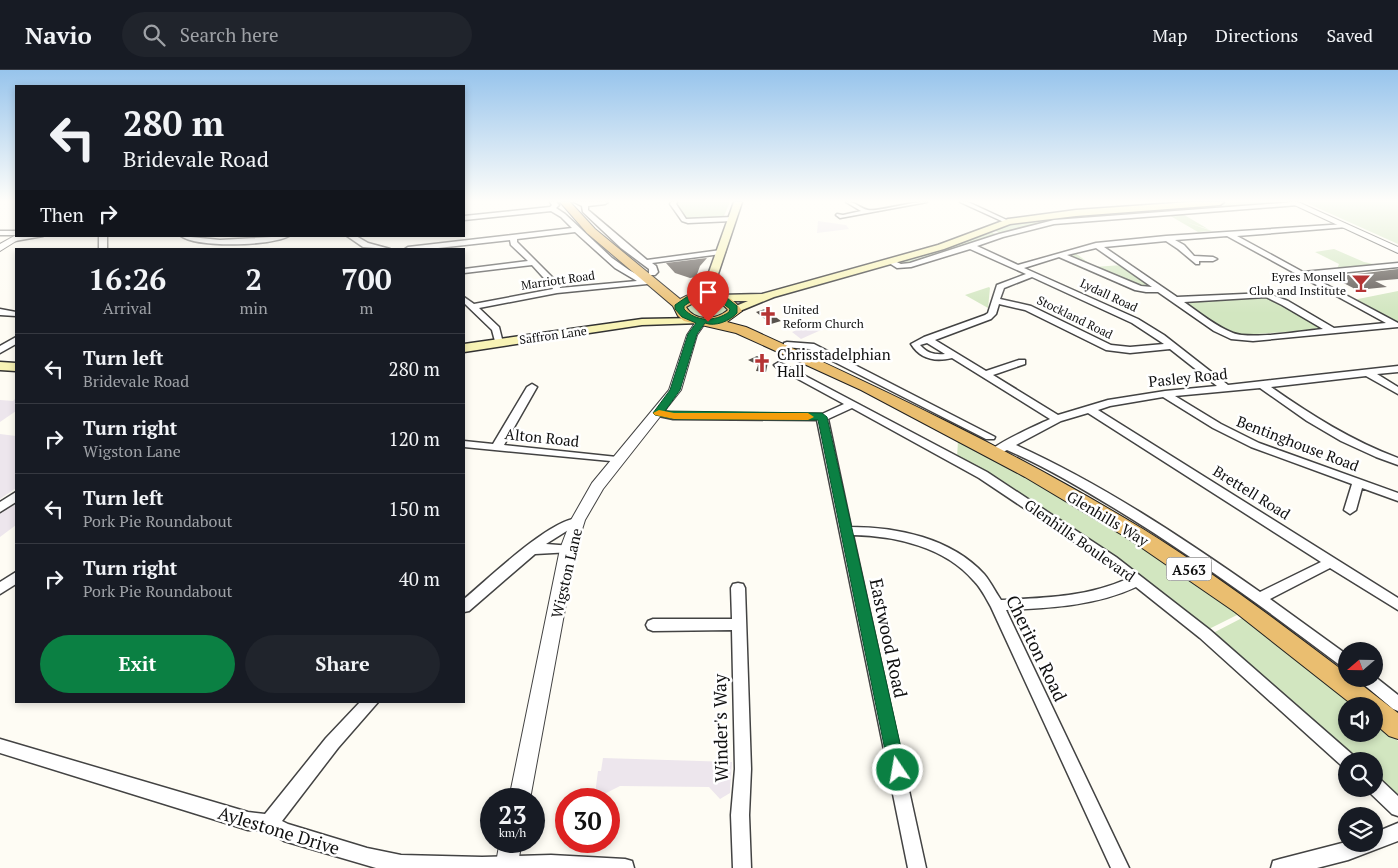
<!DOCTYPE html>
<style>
body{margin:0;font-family:"PT Serif",serif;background:#20242c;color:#f1f3f6;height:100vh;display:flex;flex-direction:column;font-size:19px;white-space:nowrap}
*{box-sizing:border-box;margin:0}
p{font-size:16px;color:#9ea1a6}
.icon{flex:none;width:28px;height:28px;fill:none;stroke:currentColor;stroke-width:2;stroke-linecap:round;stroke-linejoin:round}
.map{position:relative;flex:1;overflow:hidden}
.details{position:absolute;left:15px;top:178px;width:450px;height:455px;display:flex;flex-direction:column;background:#171b24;border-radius:0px;box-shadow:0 2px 8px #0003}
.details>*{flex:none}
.banner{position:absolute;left:15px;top:15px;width:450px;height:152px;border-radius:0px;box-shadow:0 2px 8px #0003;background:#171b24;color:#f1f3f6;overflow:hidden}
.needle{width:32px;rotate:250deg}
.tools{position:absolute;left:1338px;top:572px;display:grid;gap:10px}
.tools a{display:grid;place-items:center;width:45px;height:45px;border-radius:50%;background:#171b24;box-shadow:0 2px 8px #0003;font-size:25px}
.speed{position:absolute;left:480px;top:718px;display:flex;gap:10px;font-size:25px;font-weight:700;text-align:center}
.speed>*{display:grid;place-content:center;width:65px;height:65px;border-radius:50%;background:#171b24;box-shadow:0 2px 8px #0003;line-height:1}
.speed small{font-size:12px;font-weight:400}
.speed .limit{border:8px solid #d22;background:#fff;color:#111}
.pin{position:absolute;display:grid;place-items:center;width:42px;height:42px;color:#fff;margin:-51px -21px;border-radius:50% 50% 50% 0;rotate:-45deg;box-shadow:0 0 5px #0007}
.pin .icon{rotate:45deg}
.me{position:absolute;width:55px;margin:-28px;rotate:348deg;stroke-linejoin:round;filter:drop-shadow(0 0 4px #0008)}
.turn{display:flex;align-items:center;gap:18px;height:105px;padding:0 25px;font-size:22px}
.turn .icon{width:65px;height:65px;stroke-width:2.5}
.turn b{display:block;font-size:35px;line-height:42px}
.then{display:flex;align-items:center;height:48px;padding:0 25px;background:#0003;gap:10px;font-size:19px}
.eta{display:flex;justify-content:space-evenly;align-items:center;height:85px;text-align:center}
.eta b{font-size:30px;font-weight:700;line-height:35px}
.cta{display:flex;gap:10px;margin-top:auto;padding:10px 25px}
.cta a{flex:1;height:58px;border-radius:30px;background:#0b8043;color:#fff;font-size:20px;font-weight:700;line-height:58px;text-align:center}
.cta a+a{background:#20242c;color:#f1f3f6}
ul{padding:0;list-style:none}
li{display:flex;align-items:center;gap:15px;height:70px;padding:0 25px;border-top:1px solid #363941}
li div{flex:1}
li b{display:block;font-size:19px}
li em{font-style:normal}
header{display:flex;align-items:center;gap:30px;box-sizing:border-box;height:70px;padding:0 25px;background:#171b24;border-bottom:1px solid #363941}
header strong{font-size:24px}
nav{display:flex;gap:28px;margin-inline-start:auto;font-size:18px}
.search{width:350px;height:45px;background:#20242c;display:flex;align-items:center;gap:12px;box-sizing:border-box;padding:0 18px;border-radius:28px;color:#9ea1a6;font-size:19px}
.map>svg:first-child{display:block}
.industrial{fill:#ede6ed}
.green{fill:#d2e6c0}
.building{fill:#58524d}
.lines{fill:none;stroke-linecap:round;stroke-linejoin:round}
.minor-casing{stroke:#434343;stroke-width:3}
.tertiary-casing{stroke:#434343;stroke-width:2}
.secondary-casing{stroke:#323232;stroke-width:3}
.trunk-casing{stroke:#212121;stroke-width:2}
.minor{fill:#fff;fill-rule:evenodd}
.tertiary{fill:#fff;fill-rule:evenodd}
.secondary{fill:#f8f3b5;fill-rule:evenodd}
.trunk{fill:#eabe70;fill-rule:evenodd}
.route{fill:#0b8043;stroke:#07532c;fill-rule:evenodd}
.slow{fill:#f59e0b}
.labels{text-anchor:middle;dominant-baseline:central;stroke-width:5;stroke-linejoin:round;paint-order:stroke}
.far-poi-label{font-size:12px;fill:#101010;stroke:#fff;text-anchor:end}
.far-street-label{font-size:12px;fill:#101010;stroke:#fff}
.shield{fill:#fff;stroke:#585858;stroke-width:1}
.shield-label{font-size:14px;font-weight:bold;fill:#101010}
.poi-label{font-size:15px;fill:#101010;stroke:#fff;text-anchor:start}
.street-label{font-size:15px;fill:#101010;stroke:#fff}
.near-street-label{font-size:18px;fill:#101010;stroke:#fff}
</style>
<header>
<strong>Navio</strong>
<div class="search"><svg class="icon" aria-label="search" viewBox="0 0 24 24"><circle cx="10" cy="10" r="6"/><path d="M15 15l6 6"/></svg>Search here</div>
<nav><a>Map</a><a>Directions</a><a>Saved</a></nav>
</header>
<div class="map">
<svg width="1398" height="798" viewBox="0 0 1398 798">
<rect width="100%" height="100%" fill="#fefcf4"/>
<!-- industrial -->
<g class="industrial">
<path d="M818,151L846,155L849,159L817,163Z"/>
<path d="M806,251L821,260L801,269L792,262L797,260L790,256Z"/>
<path d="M16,328V341L0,352V330L13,331Z"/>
<path d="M0,364L16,366V418L0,429Z"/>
<path d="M16,432V455L0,467V443Z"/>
<path d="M603,688L732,692L730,723L720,729L709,717L620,716L604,724H595L598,701H601Z"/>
</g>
<!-- green -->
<g class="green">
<path d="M677,132H730L724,146L694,150L686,149L675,134Z"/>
<path d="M1238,132H1288L1179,141L1171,137Z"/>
<path d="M1308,132H1398V174L1309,134Z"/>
<path d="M1170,137L1178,141L1055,151L1000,163L995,161C1011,145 1140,139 1170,137Z"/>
<path d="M1181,143L1208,159L1183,151L1212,161L1198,162L1167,144Z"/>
<path d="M989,161L996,164C976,171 916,199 898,193L919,188Z"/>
<path d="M1334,179L1364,192L1378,195L1337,199L1339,194L1315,182Z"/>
<path d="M1074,182L1094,197L1122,195L1153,217L1141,218L1070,188L1068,183Z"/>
<path d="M989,217L990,218L988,238L965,225Z"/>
<path d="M1398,221V254L1355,232L1358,229Z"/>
<path d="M1267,226L1319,256V258L1318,260L1241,265L1222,259L1188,236L1191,231Z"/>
<path d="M708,229L721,233L727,239L726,243C714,251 695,249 686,237L692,231Z"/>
<path d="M958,370L1059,424L1243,542L1209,559L957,388Z"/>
<path d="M1242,548L1250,550L1358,636H1346V664H1374V650L1398,671V726L1396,727L1374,705V691H1358L1213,563Z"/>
</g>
<!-- building -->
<g class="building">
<path d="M707,188L700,196L696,207L690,208L675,203L666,193Z"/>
<path d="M1398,199V209L1375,211L1387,217L1357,220L1332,207Z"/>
<path d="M765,239L781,251L771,254L756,242Z"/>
<path d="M757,286L768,292L766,302L756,301L758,295L748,290Z"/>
</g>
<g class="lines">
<!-- minor casing -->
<g class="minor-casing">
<g id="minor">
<path d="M550,132H556L559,135L556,138L565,144L612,188L629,200L651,212L647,214L557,223L479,238L499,257L503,273L499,276L496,275L492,260L464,233V227L474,234L553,219L552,217L532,195L464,203V199L528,191L511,175L510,170L429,179H405L408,177L572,158L561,147L551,141L464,150V146L550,137L552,135ZM575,162L615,198L637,211L560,218L559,214L517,172V169Z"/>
<path d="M574,132H608L605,134L588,136V140L647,190L721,180L725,182L721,184L652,193L656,196L658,202L655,205H649V199L621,178L583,142L582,136Z"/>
<path d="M671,132H677L676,134L686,149L732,147L735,149L732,151L688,153L682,151L670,134Z"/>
<path d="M846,132C855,131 859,138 868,140C878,142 911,131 927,132L840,148L836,145L837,144L843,145L861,141Z"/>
<path d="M960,132H968L1011,152L1006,153Z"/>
<path d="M1296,132L1298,133V135L1054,154L1003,167L977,176L1018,195L1096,173L1166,166L1345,154L1348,156L1347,157L1237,166L1303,202L1398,193V197L1310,206L1398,253V257L1253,271L1231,269L1214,261L1158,222H1146L1135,220L1059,187L1024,198L1138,249L1164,265L1228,315L1398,296V302L1377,304L1398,317V324L1366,306L1271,317C1311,345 1352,371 1398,388V395L1376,387L1341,371L1307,351L1260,318L1175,326L1221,354L1259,373L1398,423V431L1362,418L1356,440L1350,444L1344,440L1352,414L1251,377L1213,358L1163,327L1110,336L1098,340L1398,528V540L1330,498L1270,529L1346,584V598L1341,596C1267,540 1193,486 1114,438C1079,417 1044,396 1007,380L997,385H989L988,383C996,373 1035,356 1050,349L952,288C935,292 920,289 911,274L924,267L985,245L988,243L997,215L1026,204L970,179L911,197L897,198L886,191L890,189L901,194L910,193L999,164L1054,150ZM1227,166L1386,253L1334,258L1288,231L1267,223L1177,227L1104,177L1166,171L1178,179L1196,194H1199V191H1213L1217,189L1213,187L1194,186L1184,175L1175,170ZM1096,178L1152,217L1141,216L1067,185ZM1032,207L1132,253L1164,274L1130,277L1111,275L1031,236L1000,229L1004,218ZM1266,227L1282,235L1323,259C1302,261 1251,270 1233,263C1215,256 1200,243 1184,232ZM999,234L1025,240L1106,280L1130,283L1170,279L1217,316L1165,321L1108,330L1058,345L993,305L1025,294V290H1019L986,301L935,270L991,249L996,244ZM927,273L945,284C934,285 927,283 920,275ZM1088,343L1321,492L1260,522C1183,468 1102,414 1016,375L1061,351Z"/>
<rect x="0" y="161" width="16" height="4"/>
<path d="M20,166H43L15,171L11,169Z"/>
<rect x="99" y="166" width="8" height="13"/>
<path d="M181,166L220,170L289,166C271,176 198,178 181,166Z"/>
<path d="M347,166H356L368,173L390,179L363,177Z"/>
<path d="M0,239L16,242V246L0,245Z"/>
<path d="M16,267V274L0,283V276Z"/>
<path d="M787,272L814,274L995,367L994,369H986L809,279L784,277V273Z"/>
<path d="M779,292L987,402L1116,487L1210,560L1354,686L1356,691H1346V698L1342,696L1200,568L1136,517C1095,536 1051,538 1006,540L1129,798H1111L991,537C986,528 981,518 974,511C945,477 896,466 853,465L926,798H908L817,350L673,349L654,345L653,343L658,340L673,343L822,344L844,334L776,297L774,295ZM852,338L979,408L1106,493L1127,509C1087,527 1043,528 1001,530C995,521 990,511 984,504C951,468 897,457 851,457L828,349Z"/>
<path d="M532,314L537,317L504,375L617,387L621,388L623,390L621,392L464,377V371L493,374L527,317Z"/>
<path d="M16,422V432L0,442V432Z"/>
<path d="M577,448L581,449L583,452L581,455L573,457L546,474L572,476L574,479L572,482L535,484L469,541L464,542V529C489,508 547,452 577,448Z"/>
<path d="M16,502V514L0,524V512Z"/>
<path d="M738,513L743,514L745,518L751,699L749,745L751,798H733L731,745L735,699L732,560L653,561L648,559L646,555L648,551L653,549H732L731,518L733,514Z"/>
<path d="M1374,606L1398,625V641L1393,639L1362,613L1359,609H1374Z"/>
<path d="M361,631H379L338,678L282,751L288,754L367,778L401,785L482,787L551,785L625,789L632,791L634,798H376L284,771L267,761L248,760L0,683V669L248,742L265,744L326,668Z"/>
<path d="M1374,707L1380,709L1398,726V746L1392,744L1368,721L1367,719H1374Z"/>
<path d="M1398,753V771L1348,790L1317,798H1271L1273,791L1280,789L1346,772L1374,774V763Z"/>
</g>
</g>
<!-- tertiary casing -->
<g class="tertiary-casing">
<g id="tertiary">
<path d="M1288,132H1298L1398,177V183Z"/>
<path d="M16,165V166H24L0,181V174Z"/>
<path d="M701,249L706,252L697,265L681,320L603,419L585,450L576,479L530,729H509L560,479L571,450L592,413L669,320L687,265L697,250Z"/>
<path d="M500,771H522L517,798H495Z"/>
</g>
</g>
<!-- secondary casing -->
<g class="secondary-casing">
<g id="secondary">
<path d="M734,132H742L713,219V226L708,229L704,228L703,219Z"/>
<path d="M1190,132H1224L1220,135L1076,146L1010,154L944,179L774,227L735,243L729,240L731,238L748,231H719L714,228L719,225L762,224L938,175L1008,149L1076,140Z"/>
<path d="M697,248L703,251L701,253L642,255L464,282V274L642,249Z"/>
<path d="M0,292L16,293V301L0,300Z"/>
</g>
</g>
<!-- trunk casing -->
<g class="trunk-casing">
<path id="trunk" d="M560,132H570L595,159L680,229C700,217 730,220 742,241L727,252L746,257C881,318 1016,382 1143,459C1214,503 1280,553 1346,603V609H1354L1398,643V669L1389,666L1374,653V636H1354L1235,542L1129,469L1025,407L861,320L736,263L684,251L678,246L673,236L587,163ZM699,230C710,229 721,230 728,240C716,250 695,252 686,237Z"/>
</g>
<!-- minor -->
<use href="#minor" class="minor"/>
<!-- tertiary -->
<use href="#tertiary" class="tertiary"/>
<!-- secondary -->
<use href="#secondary" class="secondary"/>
<!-- trunk -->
<use href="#trunk" class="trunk"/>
</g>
<!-- sky -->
<linearGradient id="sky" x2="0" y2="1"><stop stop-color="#97c4ec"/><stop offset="0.54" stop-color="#fffefa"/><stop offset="1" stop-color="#fffefa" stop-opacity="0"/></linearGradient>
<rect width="1398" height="243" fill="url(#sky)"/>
<!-- route -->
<path class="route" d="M708,223L727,228L737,236V243C730,251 715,257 705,253L697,264L680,320L665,341L822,343L827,347L906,700L904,705L898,708L892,705L889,700L818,350L674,349L655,345L653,343L670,320L688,264L696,253L682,247L675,239V235L688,226ZM708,228L721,232L730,239L729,242C715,252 696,252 684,239V236L693,230Z"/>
<!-- slow -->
<path class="slow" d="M659,340L674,343H808L814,347L808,350L674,349L655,345L653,343Z"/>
<!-- icons -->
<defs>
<g id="bar-bare" transform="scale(1.5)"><path d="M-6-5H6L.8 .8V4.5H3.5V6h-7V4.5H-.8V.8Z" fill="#b53434" stroke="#fff" stroke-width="2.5" paint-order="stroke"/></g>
<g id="church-bare" transform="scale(1.5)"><path d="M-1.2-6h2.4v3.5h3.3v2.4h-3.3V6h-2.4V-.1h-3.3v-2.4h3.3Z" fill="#b53434" stroke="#fff" stroke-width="2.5" paint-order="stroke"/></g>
</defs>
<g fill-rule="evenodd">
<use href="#bar-bare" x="1361" y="213"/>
<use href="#church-bare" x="768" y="246"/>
<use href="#church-bare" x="762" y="293"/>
</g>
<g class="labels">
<!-- far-poi labels -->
<g class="far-poi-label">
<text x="1346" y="206">Eyres Monsell<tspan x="1346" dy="14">Club and Institute</tspan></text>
<text x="783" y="239" text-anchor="start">United<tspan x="783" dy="14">Reform Church</tspan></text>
</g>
<!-- far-street labels -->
<g class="far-street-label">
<text transform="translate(558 210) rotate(-8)">Marriott Road</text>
<text transform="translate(1109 225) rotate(25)">Lydall Road</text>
<text transform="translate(1075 247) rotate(26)">Stockland Road</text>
<text transform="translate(553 265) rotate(-8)">Saffron Lane</text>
</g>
<!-- shield labels -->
<rect class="shield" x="1166.5" y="487.5" width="45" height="23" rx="4"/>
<g class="shield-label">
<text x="1189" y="499">A563</text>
</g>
<!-- poi labels -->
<g class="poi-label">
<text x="777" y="284">Chrisstadelphian<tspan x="777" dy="17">Hall</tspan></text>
</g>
<!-- street labels -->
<g class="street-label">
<text transform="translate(1188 307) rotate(-6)">Pasley Road</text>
<text transform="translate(542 367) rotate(6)">Alton Road</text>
<text transform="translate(1298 373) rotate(21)">Bentinghouse Road</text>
<text transform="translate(1252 422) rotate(32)">Brettell Road</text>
<text transform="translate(1108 448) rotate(31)">Glenhills Way</text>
<text transform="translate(1080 470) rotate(35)">Glenhills Boulevard</text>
<text transform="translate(566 503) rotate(-77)">Wigston Lane</text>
</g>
<!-- near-street labels -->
<g class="near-street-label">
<text transform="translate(889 568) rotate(78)">Eastwood Road</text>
<text transform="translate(1037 578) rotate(64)">Cheriton Road</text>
<text transform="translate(720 658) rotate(-91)">Winder's Way</text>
<text transform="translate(279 760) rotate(17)">Aylestone Drive</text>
</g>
</g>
</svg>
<div class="tools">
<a><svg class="needle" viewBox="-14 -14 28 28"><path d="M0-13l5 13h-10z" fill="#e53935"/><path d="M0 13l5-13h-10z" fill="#9ea1a6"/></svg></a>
<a><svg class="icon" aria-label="sound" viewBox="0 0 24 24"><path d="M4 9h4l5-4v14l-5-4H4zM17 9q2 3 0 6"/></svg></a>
<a><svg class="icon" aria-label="search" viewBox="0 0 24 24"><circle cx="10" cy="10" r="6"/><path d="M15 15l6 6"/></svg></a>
<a><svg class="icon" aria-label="layers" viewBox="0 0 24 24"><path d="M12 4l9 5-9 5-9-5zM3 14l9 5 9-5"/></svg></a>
</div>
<div class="speed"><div>23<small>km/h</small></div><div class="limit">30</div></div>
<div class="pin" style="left:708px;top:252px;background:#d93025"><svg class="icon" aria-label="arrive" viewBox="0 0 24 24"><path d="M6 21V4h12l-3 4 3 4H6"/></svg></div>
<svg class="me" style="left:898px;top:700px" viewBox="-20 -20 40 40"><circle r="17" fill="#0b8043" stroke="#fff" stroke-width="3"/><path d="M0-11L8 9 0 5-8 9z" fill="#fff"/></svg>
<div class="banner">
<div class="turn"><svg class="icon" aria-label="left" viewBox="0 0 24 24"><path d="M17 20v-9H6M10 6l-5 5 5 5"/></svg><div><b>280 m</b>Bridevale Road</div></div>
<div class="then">Then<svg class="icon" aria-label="right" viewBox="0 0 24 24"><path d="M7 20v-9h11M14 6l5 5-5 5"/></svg></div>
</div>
<section class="details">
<div class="eta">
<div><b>16:26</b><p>Arrival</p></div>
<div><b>2</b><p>min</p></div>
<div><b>700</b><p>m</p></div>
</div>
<ul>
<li><svg class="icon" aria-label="left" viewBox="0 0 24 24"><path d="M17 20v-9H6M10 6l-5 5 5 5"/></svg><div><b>Turn left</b><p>Bridevale Road</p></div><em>280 m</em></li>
<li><svg class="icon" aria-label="right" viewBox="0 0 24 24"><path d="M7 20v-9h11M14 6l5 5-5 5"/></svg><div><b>Turn right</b><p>Wigston Lane</p></div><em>120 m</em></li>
<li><svg class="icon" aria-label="left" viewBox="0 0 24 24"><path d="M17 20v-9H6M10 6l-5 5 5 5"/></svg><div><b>Turn left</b><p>Pork Pie Roundabout</p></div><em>150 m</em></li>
<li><svg class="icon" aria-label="right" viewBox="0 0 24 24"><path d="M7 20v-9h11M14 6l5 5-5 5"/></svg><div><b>Turn right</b><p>Pork Pie Roundabout</p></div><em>40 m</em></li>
</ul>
<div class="cta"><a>Exit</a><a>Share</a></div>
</section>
</div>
